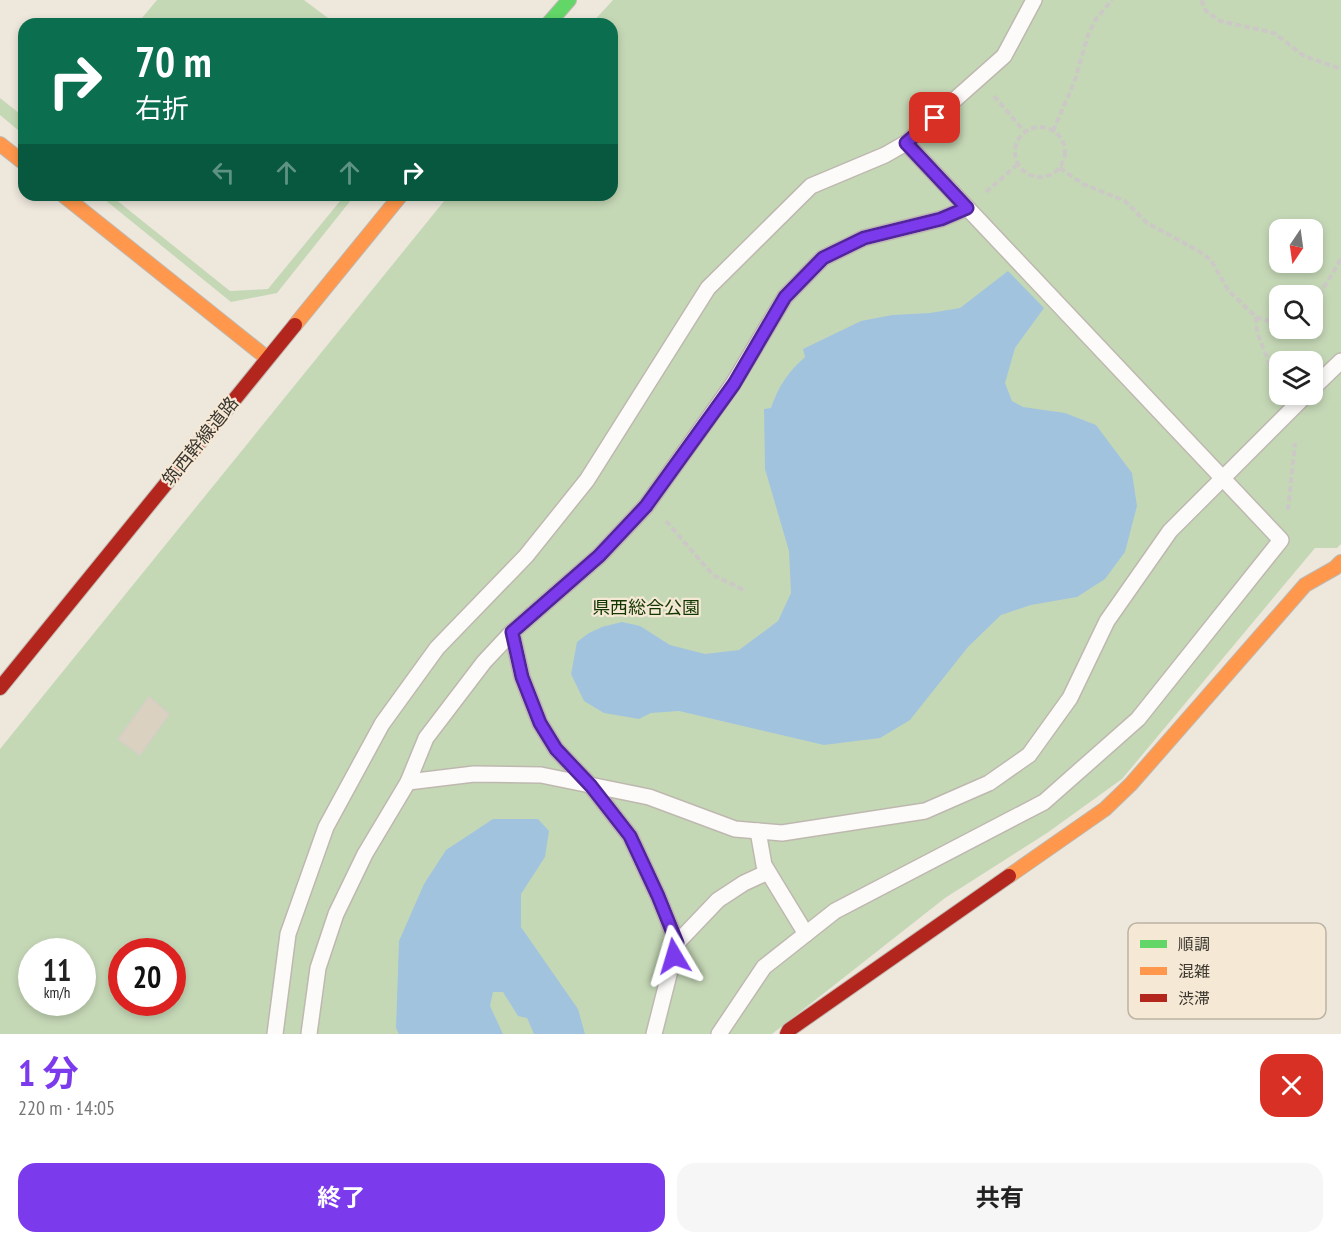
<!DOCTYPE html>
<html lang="ja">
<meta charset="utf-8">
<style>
body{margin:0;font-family:"PT Sans Narrow","Noto Sans JP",sans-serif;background:#f6f6f6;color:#222;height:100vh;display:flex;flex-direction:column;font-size:22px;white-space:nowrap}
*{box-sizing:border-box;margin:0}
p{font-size:20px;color:#767676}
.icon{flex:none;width:33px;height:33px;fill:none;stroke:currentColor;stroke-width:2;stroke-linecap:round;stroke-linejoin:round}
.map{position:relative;height:1034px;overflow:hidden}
.panel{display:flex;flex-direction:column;background:#fff;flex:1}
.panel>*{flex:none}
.hud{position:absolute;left:18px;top:18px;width:600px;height:183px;border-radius:18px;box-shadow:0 3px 9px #0003;background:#0b6e4f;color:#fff;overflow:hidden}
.needle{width:39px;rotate:193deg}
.buttons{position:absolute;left:1269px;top:219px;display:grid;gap:12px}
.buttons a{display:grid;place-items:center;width:54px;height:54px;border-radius:12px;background:#fff;box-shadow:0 3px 9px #0003;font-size:30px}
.speed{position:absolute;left:18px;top:938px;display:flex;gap:12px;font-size:30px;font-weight:700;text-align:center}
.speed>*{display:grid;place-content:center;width:78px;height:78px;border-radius:50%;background:#fff;box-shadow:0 3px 9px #0003;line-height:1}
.speed small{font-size:15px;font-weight:400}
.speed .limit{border:9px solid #d22;background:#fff;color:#111}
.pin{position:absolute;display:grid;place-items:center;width:51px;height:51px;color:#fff;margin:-26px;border-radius:12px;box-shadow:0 3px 9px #0006}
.me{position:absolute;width:66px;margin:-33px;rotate:353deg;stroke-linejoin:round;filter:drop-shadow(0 0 4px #0008)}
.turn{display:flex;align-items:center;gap:21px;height:126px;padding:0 18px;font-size:27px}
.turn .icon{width:78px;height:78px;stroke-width:2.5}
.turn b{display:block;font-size:42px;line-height:51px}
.lanes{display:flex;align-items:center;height:57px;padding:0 18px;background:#0003;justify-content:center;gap:30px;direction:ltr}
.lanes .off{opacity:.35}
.round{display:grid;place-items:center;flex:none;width:63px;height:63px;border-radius:18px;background:#f6f6f6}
.head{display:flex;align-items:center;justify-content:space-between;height:102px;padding:0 18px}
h1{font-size:36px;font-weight:700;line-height:45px;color:#7c3aed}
.cta{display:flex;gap:12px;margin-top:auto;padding:12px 18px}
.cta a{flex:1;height:69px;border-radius:18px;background:#7c3aed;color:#fff;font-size:24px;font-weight:700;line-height:69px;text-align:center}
.cta a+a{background:#f6f6f6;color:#222}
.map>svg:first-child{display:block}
.green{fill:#c5d8b6;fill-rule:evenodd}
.water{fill:#a2c3de}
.building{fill:#dad1c1;stroke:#d5cfc7;stroke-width:1.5}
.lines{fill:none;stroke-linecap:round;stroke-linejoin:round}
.lane-casing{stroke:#beb8af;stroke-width:18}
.fast-casing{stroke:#beb8af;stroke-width:16}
.slow-casing{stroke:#beb8af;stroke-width:16}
.jam-casing{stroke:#beb8af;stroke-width:16}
.path{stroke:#cbc8c5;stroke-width:4;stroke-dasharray:6 3;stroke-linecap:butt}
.lane{stroke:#fcfbfa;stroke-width:15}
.fast{stroke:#63d668;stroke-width:14}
.slow{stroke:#ff974d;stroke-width:14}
.jam{stroke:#b3261e;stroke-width:14}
.route-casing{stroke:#51269a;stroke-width:15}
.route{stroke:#7c3aed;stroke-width:10}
.labels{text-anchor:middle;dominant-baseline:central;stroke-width:4.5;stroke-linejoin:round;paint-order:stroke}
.street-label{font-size:18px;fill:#3b362f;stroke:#f5e8d5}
.park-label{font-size:18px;fill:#123701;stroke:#f5e8d5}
.key{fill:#f5e8d5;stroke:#bdb3a3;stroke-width:1.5}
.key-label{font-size:16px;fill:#3b362f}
</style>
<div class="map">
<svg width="1341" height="1034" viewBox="0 0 1341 1034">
<rect width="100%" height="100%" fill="#eee7dc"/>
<!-- green -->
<g class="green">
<path d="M157,0H304L336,24H137Z"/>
<path d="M613,0H1341V544L1337,548H1315L1122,779L1047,833L945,898L772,1034H0V749L449,195H612V24H591ZM1280,230H1312V262H1280ZM1280,296H1312V328H1280ZM1280,362H1312V394H1280ZM32,951H82V1002H32ZM122,951H172V1002H122Z"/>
<path d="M0,98L24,117V135L0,115Z"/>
<path d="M99,195H110L230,291L268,289L345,195H355L277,293L231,302Z"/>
</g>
<!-- water -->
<g class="water">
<path d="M1008,271L1044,308L1015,348L1005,383L1012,401L1023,407L1065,413L1096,425L1132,473L1137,506L1125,552L1105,579L1077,597L1031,605L1001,615L968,647L910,720L880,738L824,745L679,711L651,713L639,719L604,713L584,701L571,674L577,642L589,633L602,627L622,622L640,626L670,645L705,654L739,650L778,621L791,593L789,551L765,469L764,409L771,408C778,387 788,372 805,357L803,349L861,321L892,315L930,313L960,308Z"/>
<path d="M493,819H538L549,831L545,857L521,894V927L578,1009L585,1034H534L527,1018L518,1016L503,992H493L490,1006L503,1034H399L396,1028L399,941L424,884L446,850Z"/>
</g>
<!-- building -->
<path class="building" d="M149,697L169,714L140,755L118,739Z"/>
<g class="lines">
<!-- lane casing -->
<g class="lane-casing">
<g id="lane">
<path d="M1312,389L1341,361"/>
<path d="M512,632L522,677L540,723L556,749L591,786L630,836L658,896L677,943L654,1034"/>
<path d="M408,782L474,774L541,775L649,797L735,829L782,833L925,811L989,783L1029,755L1070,698L1107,621L1170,531L1307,394"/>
<path d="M758,831L764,865L806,934"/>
<path d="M677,943L718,900L744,883L768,872"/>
<path d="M275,1034L288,934L326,827L382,724L437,648L526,556L587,480L708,288L811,186L885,155L906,143L1004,56L1034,0"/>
<path d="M309,1034L318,968L336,914L365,854L408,782L426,738L484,662L512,632L599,556L646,506L733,384L785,297L823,258L864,238L941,219L967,208"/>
<path d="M719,1034L764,967L835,911L1044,802L1138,719L1281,540L906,143"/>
</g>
</g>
<!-- fast casing -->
<g class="fast-casing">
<path id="fast" d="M548,24L569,0"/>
</g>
<!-- slow casing -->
<g class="slow-casing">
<g id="slow">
<path d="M0,144L24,163"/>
<path d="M63,195L267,358"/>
<path d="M295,325L401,195"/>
<path d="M1009,876L1105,809L1131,784L1305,585L1335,568L1341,562"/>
</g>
</g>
<!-- jam casing -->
<g class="jam-casing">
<g id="jam">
<path d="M0,688L295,325"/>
<path d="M787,1034L789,1030L1009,876"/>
</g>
</g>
<!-- path -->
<g class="path">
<path d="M1201,0L1206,11L1220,21L1274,33L1304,56L1341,69"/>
<path d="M994,96L1025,132"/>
<circle cx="1040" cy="152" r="25"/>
<path d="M1053,131L1075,80L1088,35L1096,19L1112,0"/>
<path d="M1060,168L1083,184L1125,201L1147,223L1197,250L1211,260L1228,290L1256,317L1272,322L1280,320"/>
<path d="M986,192L1017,165"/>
<path d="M1312,301L1321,292L1341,259"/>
<path d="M1256,317L1257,332L1279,388"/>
<path d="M1288,510L1295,443"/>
<path d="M666,521L713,575L746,591"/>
</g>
<!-- lane -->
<use href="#lane" class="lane"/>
<!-- fast -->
<use href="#fast" class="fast"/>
<!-- slow -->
<use href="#slow" class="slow"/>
<!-- jam -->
<use href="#jam" class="jam"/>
</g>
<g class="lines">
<!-- route casing -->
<g class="route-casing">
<path id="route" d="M674,956L677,943L658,896L630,836L591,786L556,749L540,723L522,677L512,632L599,556L646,506L734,384L785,297L823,258L864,238L941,219L967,208L906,143L935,118"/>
</g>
<!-- route -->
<use href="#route" class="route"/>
</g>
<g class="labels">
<!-- street labels -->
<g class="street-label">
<text transform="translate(200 441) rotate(-51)">筑西幹線道路</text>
</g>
<!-- park labels -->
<g class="park-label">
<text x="646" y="607">県西総合公園</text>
</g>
</g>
<!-- legend -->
<rect x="1128" y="923" width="198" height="96" rx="9" class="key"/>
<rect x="1140" y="940" width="27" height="8" fill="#63d668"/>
<rect x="1140" y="967" width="27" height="8" fill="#ff974d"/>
<rect x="1140" y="994" width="27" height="8" fill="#b3261e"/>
<g class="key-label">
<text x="1178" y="950">順調</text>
<text x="1178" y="977">混雑</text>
<text x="1178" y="1004">渋滞</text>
</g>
</svg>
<div class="buttons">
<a><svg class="needle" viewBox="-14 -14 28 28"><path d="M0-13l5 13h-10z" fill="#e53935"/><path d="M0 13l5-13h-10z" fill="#767676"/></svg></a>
<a><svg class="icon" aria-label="search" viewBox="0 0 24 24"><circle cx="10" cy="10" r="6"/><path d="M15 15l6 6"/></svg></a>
<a><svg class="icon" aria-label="layers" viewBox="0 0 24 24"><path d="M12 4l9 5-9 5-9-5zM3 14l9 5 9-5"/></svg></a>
</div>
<div class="speed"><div>11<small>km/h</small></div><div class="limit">20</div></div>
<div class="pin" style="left:935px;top:118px;background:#d93025"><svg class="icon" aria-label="arrive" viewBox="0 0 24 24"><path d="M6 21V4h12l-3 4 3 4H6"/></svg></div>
<svg class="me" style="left:674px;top:956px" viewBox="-20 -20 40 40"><path d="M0-17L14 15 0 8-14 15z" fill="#7c3aed" stroke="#fff" stroke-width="4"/></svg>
<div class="hud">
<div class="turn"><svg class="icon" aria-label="right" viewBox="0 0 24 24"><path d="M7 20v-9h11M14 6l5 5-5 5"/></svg><div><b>70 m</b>右折</div></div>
<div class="lanes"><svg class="icon off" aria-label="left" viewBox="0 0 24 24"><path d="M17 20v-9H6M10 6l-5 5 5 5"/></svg><svg class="icon off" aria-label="ahead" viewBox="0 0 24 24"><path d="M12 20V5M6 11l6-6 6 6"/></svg><svg class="icon off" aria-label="ahead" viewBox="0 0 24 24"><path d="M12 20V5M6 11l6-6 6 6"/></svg><svg class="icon" aria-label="right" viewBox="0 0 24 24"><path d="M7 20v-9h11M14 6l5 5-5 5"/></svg></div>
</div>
</div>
<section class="panel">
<div class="head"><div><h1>1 分</h1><p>220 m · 14:05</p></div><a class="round" style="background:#d93025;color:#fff"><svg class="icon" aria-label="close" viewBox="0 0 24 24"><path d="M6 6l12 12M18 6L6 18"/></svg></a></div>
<div class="cta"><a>終了</a><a>共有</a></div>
</section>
